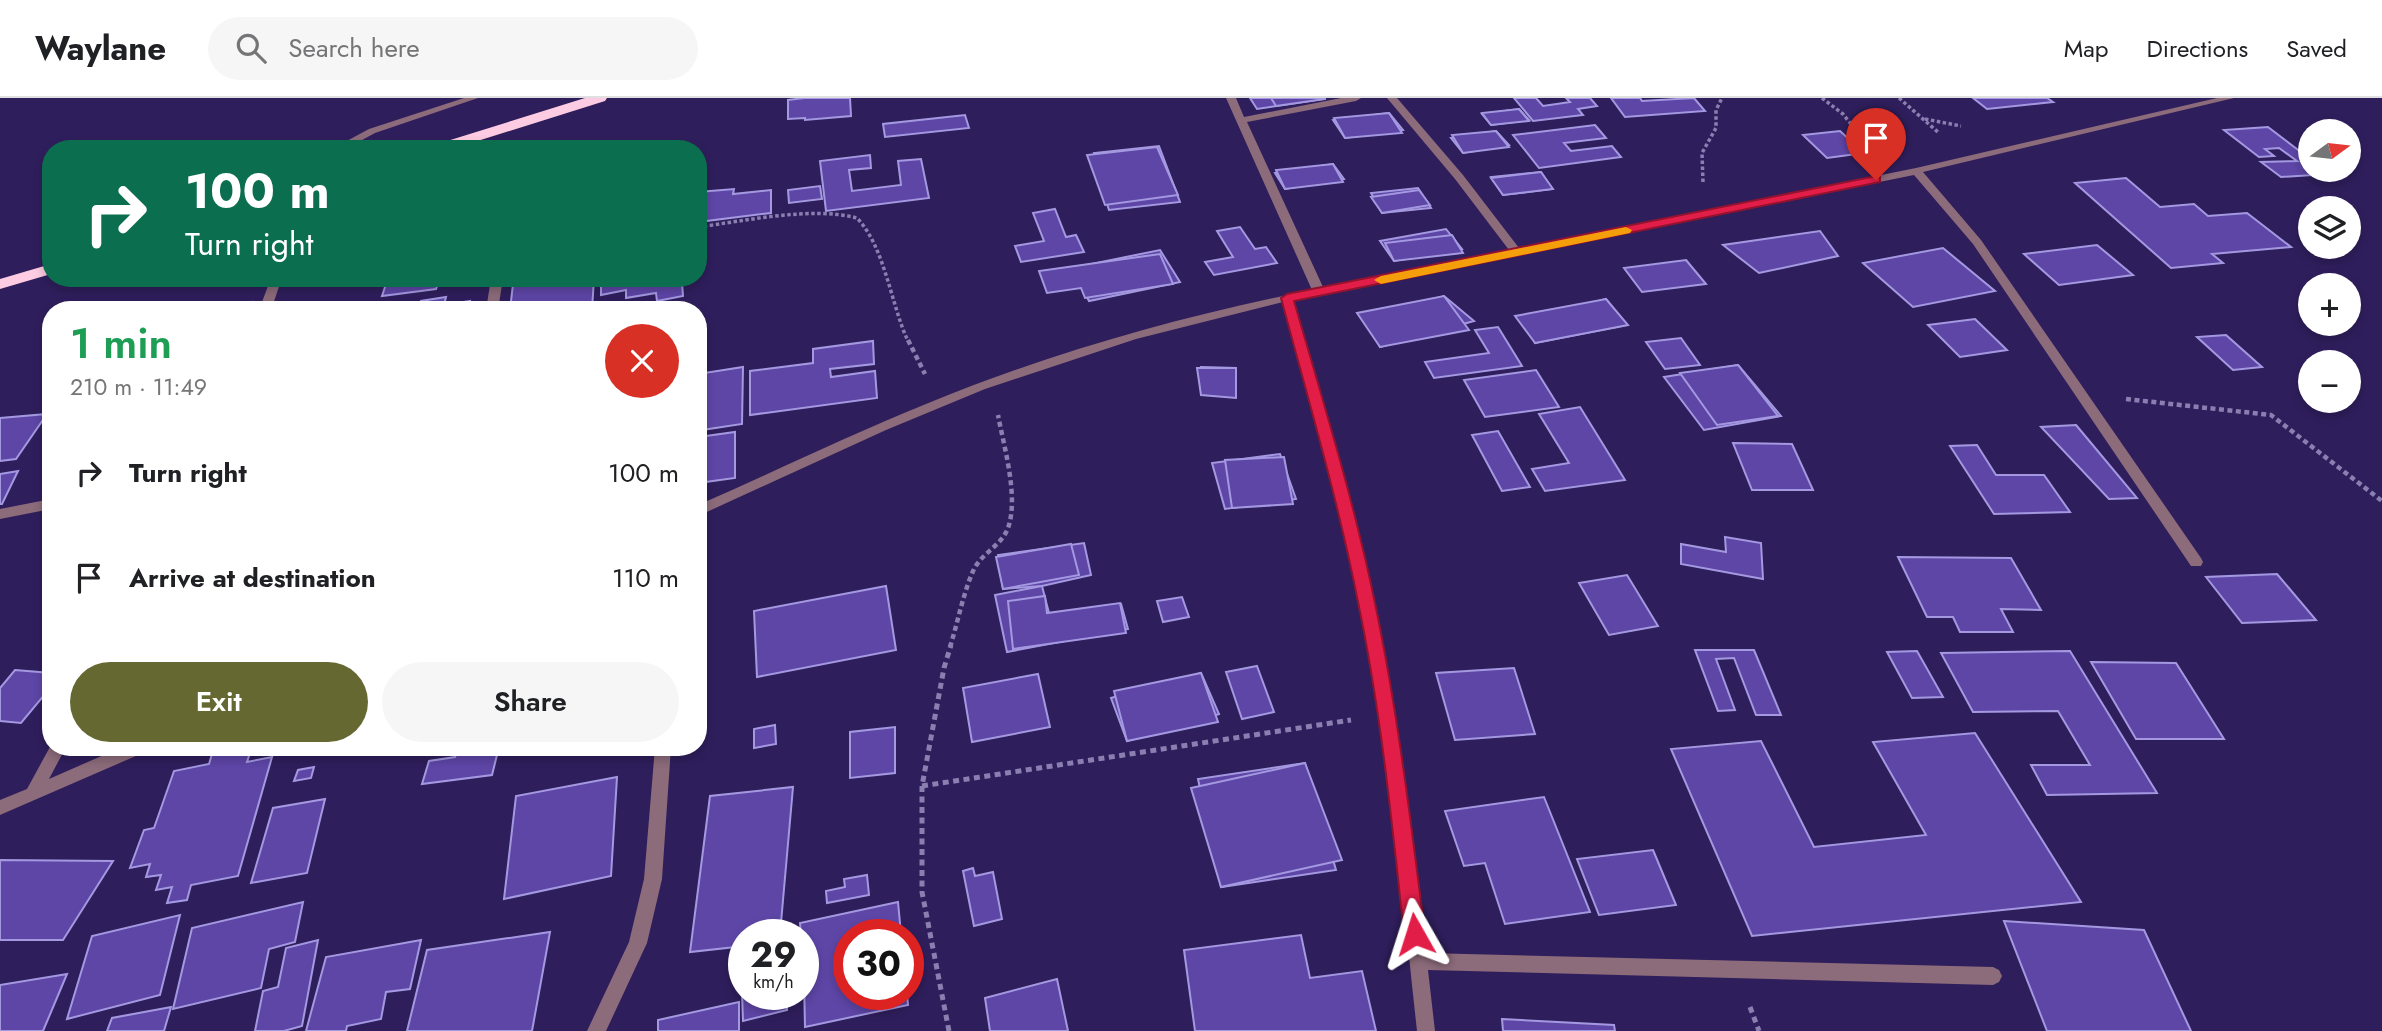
<!DOCTYPE html>
<meta charset="utf-8">
<style>
body{margin:0;font-family:Jost,sans-serif;background:#f6f6f6;color:#202124;height:100vh;display:flex;flex-direction:column;font-size:26px;white-space:nowrap}
*{box-sizing:border-box;margin:0}
p{font-size:23px;color:#757577}
.icon{flex:none;width:38px;height:38px;fill:none;stroke:currentColor;stroke-width:2;stroke-linecap:round;stroke-linejoin:round}
.map{position:relative;flex:1;overflow:hidden}
.sheet{position:absolute;left:42px;top:203px;width:665px;height:455px;display:flex;flex-direction:column;background:#fff;border-radius:28px;box-shadow:0 4px 10px #0003}
.sheet>*{flex:none}
.guide{position:absolute;left:42px;top:42px;width:665px;height:147px;border-radius:28px;box-shadow:0 4px 10px #0003;background:#0b6e4f;color:#fff;overflow:hidden}
.needle{width:46px;rotate:75deg}
.tools{position:absolute;left:2298px;top:21px;display:grid;gap:14px}
.tools a{display:grid;place-items:center;width:63px;height:63px;border-radius:50%;background:#fff;box-shadow:0 4px 10px #0003;font-size:35px}
.speed{position:absolute;left:728px;top:821px;display:flex;gap:14px;font-size:35px;font-weight:700;text-align:center}
.speed>*{display:grid;place-content:center;width:91px;height:91px;border-radius:50%;background:#fff;box-shadow:0 4px 10px #0003;line-height:1}
.speed small{font-size:18px;font-weight:400}
.speed .limit{border:10px solid #d22;background:#fff;color:#111}
.pin{position:absolute;display:grid;place-items:center;width:60px;height:60px;color:#fff;margin:-72px -30px;border-radius:50% 50% 50% 0;rotate:-45deg;box-shadow:0 0 7px #0007}
.pin .icon{rotate:45deg}
.me{position:absolute;width:77px;margin:-38px;rotate:354deg;stroke-linejoin:round;filter:drop-shadow(0 0 5px #0008)}
.turn{display:flex;align-items:center;gap:24px;height:147px;padding:0 28px;font-size:32px}
.turn .icon{width:91px;height:91px;stroke-width:2.5}
.turn b{display:block;font-size:49px;line-height:60px}
.round{display:grid;place-items:center;flex:none;width:74px;height:74px;border-radius:37px;background:#f6f6f6}
.head{display:flex;align-items:center;justify-content:space-between;height:119px;padding:0 28px}
h1{font-size:42px;font-weight:600;line-height:52px;color:#1e9e55}
.button{display:flex;gap:14px;margin-top:auto;padding:14px 28px}
.button a{flex:1;height:80px;border-radius:42px;background:#666832;color:#fff;font-size:28px;font-weight:600;line-height:80px;text-align:center}
.button a+a{background:#f6f6f6;color:#202124}
ul{padding:0;list-style:none}
li{display:flex;align-items:center;gap:21px;height:105px;padding:0 28px}
li div{flex:1}
li b{display:block;font-size:26px}
li em{font-style:normal}
header{display:flex;align-items:center;gap:42px;box-sizing:border-box;height:98px;padding:0 35px;background:#fff;border-bottom:2px solid #e0e0e0}
header strong{font-size:33px}
nav{display:flex;gap:38px;margin-inline-start:auto;font-size:24px}
.search{width:490px;height:63px;background:#f6f6f6;display:flex;align-items:center;gap:18px;box-sizing:border-box;padding:0 24px;border-radius:38px;color:#757577;font-size:26px}
.map>svg:first-child{display:block}
.building{fill:#5e46a7;stroke:#a499e1;stroke-width:2}
.lines{fill:none;stroke-linecap:round;stroke-linejoin:round}
.path-far2{stroke:#8a7fb0;stroke-width:3.5;stroke-dasharray:3.5 2.5;stroke-linecap:butt}
.path-far1{stroke:#8a7fb0;stroke-width:4.5;stroke-dasharray:5 3.5;stroke-linecap:butt}
.path{stroke:#8a7fb0;stroke-width:5;stroke-dasharray:6 4.5;stroke-linecap:butt}
.street{fill:#8c6b7a;fill-rule:evenodd}
.highway{fill:#fecce2;fill-rule:evenodd}
.route{fill:#e11d48;stroke:#92132f;stroke-width:2}
.slow{fill:#f59e0b}
</style>
<header>
<strong>Waylane</strong>
<div class="search"><svg class="icon" aria-label="search" viewBox="0 0 24 24"><circle cx="10" cy="10" r="6"/><path d="M15 15l6 6"/></svg>Search here</div>
<nav><a>Map</a><a>Directions</a><a>Saved</a></nav>
</header>
<div class="map">
<svg width="2382" height="933" viewBox="0 0 2382 933">
<rect width="100%" height="100%" fill="#2f1e5c"/>
<!-- building -->
<g class="building">
<path d="M804,0H850L851,18L805,22V20L788,21V2Z"/>
<path d="M1250,0H1325V1L1257,11Z"/>
<path d="M1271,0H1325V1L1276,8Z"/>
<path d="M1514,0H1536L1543,8L1570,4L1566,0H1590L1597,8L1578,11L1583,17L1533,23Z"/>
<path d="M1611,0H1640L1642,3L1694,0L1705,13L1625,19Z"/>
<path d="M1973,0H2047L2053,4L1987,11Z"/>
<path d="M1519,11L1529,22L1491,27L1482,16Z"/>
<path d="M1519,11L1529,23L1491,27L1482,15Z"/>
<path d="M1389,15L1403,32L1345,40L1333,22Z"/>
<path d="M1389,15L1402,35L1345,40L1334,20Z"/>
<path d="M965,17L969,30L885,39L883,26Z"/>
<path d="M1595,27L1606,40L1564,45L1571,53L1612,48L1621,59L1539,70L1513,37Z"/>
<path d="M2268,29L2310,61V72H2324L2330,76L2281,79L2261,64L2297,63L2279,50L2265,51L2274,58L2259,59L2224,32Z"/>
<path d="M1496,33L1509,47L1463,55L1451,40Z"/>
<path d="M1496,33L1509,49L1463,55L1452,37Z"/>
<path d="M1840,33L1864,55L1827,60L1803,37Z"/>
<path d="M1159,48L1180,104L1109,112L1098,79L1140,75L1136,64L1099,68L1094,55Z"/>
<path d="M1157,49L1178,97L1105,107L1087,57Z"/>
<path d="M870,57L871,70L849,72L852,93L901,87L898,63L921,61L929,100L826,113L820,63Z"/>
<path d="M1333,66L1344,81L1285,91L1275,75Z"/>
<path d="M1333,66L1343,84L1285,91L1276,72Z"/>
<path d="M1541,74L1552,91L1503,97L1491,79Z"/>
<path d="M1541,74L1553,91L1503,97L1491,80Z"/>
<path d="M2126,80L2160,109L2194,106L2208,118L2247,115L2291,149L2212,156L2223,165L2171,170L2075,85Z"/>
<path d="M820,88L822,101L789,105L788,92Z"/>
<path d="M1418,90L1431,110L1382,115L1371,95Z"/>
<path d="M734,91L733,96L771,92V115L698,124V94Z"/>
<path d="M1419,92L1430,107L1382,115L1371,99Z"/>
<path d="M1055,111L1066,139L1076,137L1084,154L1021,164L1015,148L1044,143L1033,115Z"/>
<path d="M1240,129L1255,151L1266,149L1277,165L1214,177L1205,164L1233,159L1217,133Z"/>
<path d="M1446,131L1462,151L1394,163L1380,143Z"/>
<path d="M1820,133L1838,158L1759,175L1723,147Z"/>
<path d="M1452,137L1463,155L1394,163L1385,145Z"/>
<path d="M2097,147L2133,177L2059,187L2024,156Z"/>
<path d="M1943,150L1995,193L1913,209L1863,165Z"/>
<path d="M1160,152L1180,184L1089,203L1072,170Z"/>
<path d="M1160,156L1173,186L1085,200L1081,190L1047,195L1039,173Z"/>
<path d="M1686,162L1706,186L1642,194L1624,170Z"/>
<path d="M388,180H440L436,191L382,198Z"/>
<path d="M551,180H594L592,212H510L513,186Z"/>
<path d="M601,180H682L671,182V187L682,185L683,198L657,203L656,195L626,200V192L601,197Z"/>
<path d="M1444,198L1474,223L1380,249L1367,220Z"/>
<path d="M1444,198L1469,232L1380,249L1357,215Z"/>
<path d="M446,199L444,207L470,203L469,209L419,212L421,203Z"/>
<path d="M1606,201L1626,227L1535,245L1527,223Z"/>
<path d="M1606,201L1628,227L1535,245L1515,218Z"/>
<path d="M252,204L249,212H198Z"/>
<path d="M1975,221L2007,252L1960,259L1928,227Z"/>
<path d="M1498,229L1522,268L1434,280L1425,264L1489,255L1475,232Z"/>
<path d="M2226,237L2262,269L2233,272L2197,239Z"/>
<path d="M1681,240L1700,267L1665,271L1646,244Z"/>
<path d="M873,243L874,266L830,271L831,279L875,273L877,300L750,317V273L813,265V251Z"/>
<path d="M1738,267L1781,318L1704,332L1664,279Z"/>
<path d="M1738,267L1778,318L1717,327L1680,275Z"/>
<path d="M743,269L742,326L702,332L704,275Z"/>
<path d="M1201,269L1236,270V296L1201,297Z"/>
<path d="M1197,270H1236V300L1201,297Z"/>
<path d="M1536,272L1559,309L1485,319L1464,282Z"/>
<path d="M1580,309L1625,382L1545,393L1532,371L1569,365L1539,316Z"/>
<path d="M47,316L16,361L0,363V320Z"/>
<path d="M2076,327L2137,400L2109,401L2041,329Z"/>
<path d="M1498,333L1530,389L1502,393L1472,337Z"/>
<path d="M735,334V380L698,385V339Z"/>
<path d="M1733,345L1792,346L1813,392H1752Z"/>
<path d="M1977,347L1996,377H2044L2070,414L1994,416L1950,348Z"/>
<path d="M1280,356L1296,401L1225,411L1212,365Z"/>
<path d="M1284,359L1293,406L1232,410L1225,362Z"/>
<path d="M18,373L2,406H0V376Z"/>
<path d="M1725,439L1761,445L1763,481L1681,466V446L1726,454Z"/>
<path d="M1084,445L1091,477L1042,488L1003,491L998,457Z"/>
<path d="M1071,446L1079,477L1003,491L996,459Z"/>
<path d="M1898,459L2011,460L2041,512L2001,511L2013,534H1960L1953,519H1927Z"/>
<path d="M2277,476L2316,522L2242,525L2206,479Z"/>
<path d="M1627,477L1658,528L1609,537L1579,485Z"/>
<path d="M886,488L896,552L757,579L754,513Z"/>
<path d="M1042,488L1050,519L1121,506L1128,531L1007,554L995,497Z"/>
<path d="M1045,498L1047,515L1120,505L1126,535L1013,551L1008,503Z"/>
<path d="M1182,499L1189,519L1163,524L1157,503Z"/>
<path d="M1695,552H1754L1781,617H1756L1734,560L1716,561L1735,612L1718,613Z"/>
<path d="M1917,553L1943,599L1912,600L1887,554Z"/>
<path d="M2070,553L2157,695L2047,697L2031,667H2090L2058,613L1973,614L1941,555Z"/>
<path d="M2091,564L2176,565L2224,641H2136Z"/>
<path d="M1257,568L1274,614L1242,621L1226,574Z"/>
<path d="M1514,570L1535,636L1455,642L1436,575Z"/>
<path d="M15,572L51,575V589L21,625L0,623V590Z"/>
<path d="M1201,575L1219,616L1127,643L1111,600Z"/>
<path d="M1201,575L1218,624L1127,643L1114,593Z"/>
<path d="M1038,576L1050,629L972,644L963,590Z"/>
<path d="M775,627L776,646L754,650V631Z"/>
<path d="M895,629V675L850,680V634Z"/>
<path d="M1975,635L2081,804L1752,838L1671,651L1761,643L1814,749L1926,737L1873,644Z"/>
<path d="M214,649H252L247,664L272,659L238,778L191,787L187,802L167,805L172,789L156,792L161,777L146,779L150,766L130,770L144,732L154,730L174,673L209,666Z"/>
<path d="M377,649H418L375,655Z"/>
<path d="M458,649H499L492,677L422,686L429,663L455,659Z"/>
<path d="M1305,665L1336,772L1221,789L1198,681Z"/>
<path d="M1305,665L1342,762L1221,789L1191,690Z"/>
<path d="M314,669L311,680L294,683L298,672Z"/>
<path d="M617,679L611,778L504,801L516,698Z"/>
<path d="M793,689L780,836H744V848L690,854L710,698Z"/>
<path d="M1544,699L1590,814L1505,826L1485,765L1464,768L1445,713Z"/>
<path d="M325,701L307,775L251,785L273,710Z"/>
<path d="M1653,752L1676,807L1599,817L1577,761Z"/>
<path d="M0,762L113,763L63,842H0Z"/>
<path d="M973,770L975,778L993,774L1002,821L974,828L963,773Z"/>
<path d="M867,777L869,797L827,805L826,793L845,789L844,781Z"/>
<path d="M303,804L295,844L269,851L261,890L173,911L192,830Z"/>
<path d="M898,804L901,836H849V896H907L908,907L805,929L803,836H801L800,825Z"/>
<path d="M180,817L160,897L67,921L92,838Z"/>
<path d="M2004,823L2144,832L2191,933H2047Z"/>
<path d="M550,834L532,933H407L427,852Z"/>
<path d="M1301,837L1310,880L1362,873L1376,933H1195L1184,852Z"/>
<path d="M318,842L302,928L284,933H255L263,893L278,889L286,850Z"/>
<path d="M421,842L410,891L386,894L381,921L347,928L346,933H306L326,859Z"/>
<path d="M67,876L43,933H0V887Z"/>
<path d="M1057,881L1068,933H990L985,900Z"/>
<path d="M742,894L786,896L787,912L743,923Z"/>
<path d="M739,904V933H658V922Z"/>
<path d="M171,909L164,933H107L112,920Z"/>
<path d="M1502,921L1614,927L1615,933H1503Z"/>
</g>
<g class="lines">
<!-- path-far2 -->
<g class="path-far2">
<path d="M1822,0L1843,16L1869,49"/>
<path d="M1899,0L1939,35"/>
<path d="M1925,21L1961,28"/>
<path d="M606,48V51"/>
<path d="M1703,84L1702,55L1716,30V12L1722,0"/>
<path d="M698,129C745,123 812,108 857,120C885,149 891,207 908,243"/>
</g>
<!-- path-far1 -->
<g class="path-far1">
<path d="M908,242L925,276"/>
<path d="M2126,301L2271,317L2382,403"/>
<path d="M950,549C958,524 963,495 974,471C983,454 1001,448 1008,430C1019,399 1004,349 998,317"/>
</g>
<!-- path -->
<g class="path">
<path d="M922,688L1351,622"/>
<path d="M1750,909L1759,933"/>
<path d="M949,933L922,794V688L944,570L951,547"/>
</g>
<!-- street -->
<g class="street">
<path d="M464,0H478L375,35L351,48V51H341L343,45L369,31Z"/>
<path d="M1226,0H1236L1244,19L1341,0H1361L1356,3L1247,24L1323,189L1509,152L1455,81L1387,0H1397L1463,77L1519,150L1916,70L2217,0H2234L1923,74L1981,142L2201,460L2203,464L2201,468H2191L1973,146L1914,77L1293,202C1326,319 1361,436 1384,556C1403,655 1414,755 1426,855L1993,869L1999,872L2002,878L1999,884L1993,887L1428,872L1435,933H1417C1403,807 1393,679 1369,554C1347,436 1314,320 1283,204L1136,241L985,291L886,332L698,418V407C774,374 849,337 926,306C1050,255 1181,218 1312,192Z"/>
<path d="M271,180H282L271,212H259Z"/>
<path d="M491,180H503L498,212H486Z"/>
<path d="M51,401V411L0,421V411Z"/>
<path d="M51,647V649H66L49,681L122,649H147L145,654L0,717V702L27,691Z"/>
<path d="M655,649H671L662,781L647,845L606,933H587L629,844L644,781Z"/>
</g>
<!-- highway -->
<g class="highway">
<path d="M585,0H607L605,3L452,51H429L431,48Z"/>
<path d="M51,166V176L0,191V181Z"/>
</g>
</g>
<!-- route -->
<path class="route" d="M1876,78L1880,79V84L1294,203C1323,303 1354,403 1375,505C1398,615 1411,725 1425,836L1422,843L1415,846L1407,843L1404,836C1392,725 1381,614 1358,504C1338,402 1308,301 1281,200L1287,196Z"/>
<!-- slow -->
<path class="slow" d="M1626,129L1632,132L1630,135L1381,186L1374,182L1381,178Z"/>
</svg>
<div class="tools">
<a><svg class="needle" viewBox="-14 -14 28 28"><path d="M0-13l5 13h-10z" fill="#e53935"/><path d="M0 13l5-13h-10z" fill="#757577"/></svg></a>
<a><svg class="icon" aria-label="layers" viewBox="0 0 24 24"><path d="M12 4l9 5-9 5-9-5zM3 14l9 5 9-5"/></svg></a>
<a>+</a>
<a>−</a>
</div>
<div class="speed"><div>29<small>km/h</small></div><div class="limit">30</div></div>
<div class="pin" style="left:1876px;top:82px;background:#d93025"><svg class="icon" aria-label="arrive" viewBox="0 0 24 24"><path d="M6 21V4h12l-3 4 3 4H6"/></svg></div>
<svg class="me" style="left:1415px;top:836px" viewBox="-20 -20 40 40"><path d="M0-17L14 15 0 8-14 15z" fill="#e11d48" stroke="#fff" stroke-width="4"/></svg>
<div class="guide">
<div class="turn"><svg class="icon" aria-label="right" viewBox="0 0 24 24"><path d="M7 20v-9h11M14 6l5 5-5 5"/></svg><div><b>100 m</b>Turn right</div></div>
</div>
<section class="sheet">
<div class="head"><div><h1>1 min</h1><p>210 m · 11:49</p></div><a class="round" style="background:#d93025;color:#fff"><svg class="icon" aria-label="close" viewBox="0 0 24 24"><path d="M6 6l12 12M18 6L6 18"/></svg></a></div>
<ul>
<li><svg class="icon" aria-label="right" viewBox="0 0 24 24"><path d="M7 20v-9h11M14 6l5 5-5 5"/></svg><div><b>Turn right</b></div><em>100 m</em></li>
<li><svg class="icon" aria-label="arrive" viewBox="0 0 24 24"><path d="M6 21V4h12l-3 4 3 4H6"/></svg><div><b>Arrive at destination</b></div><em>110 m</em></li>
</ul>
<div class="button"><a>Exit</a><a>Share</a></div>
</section>
</div>
